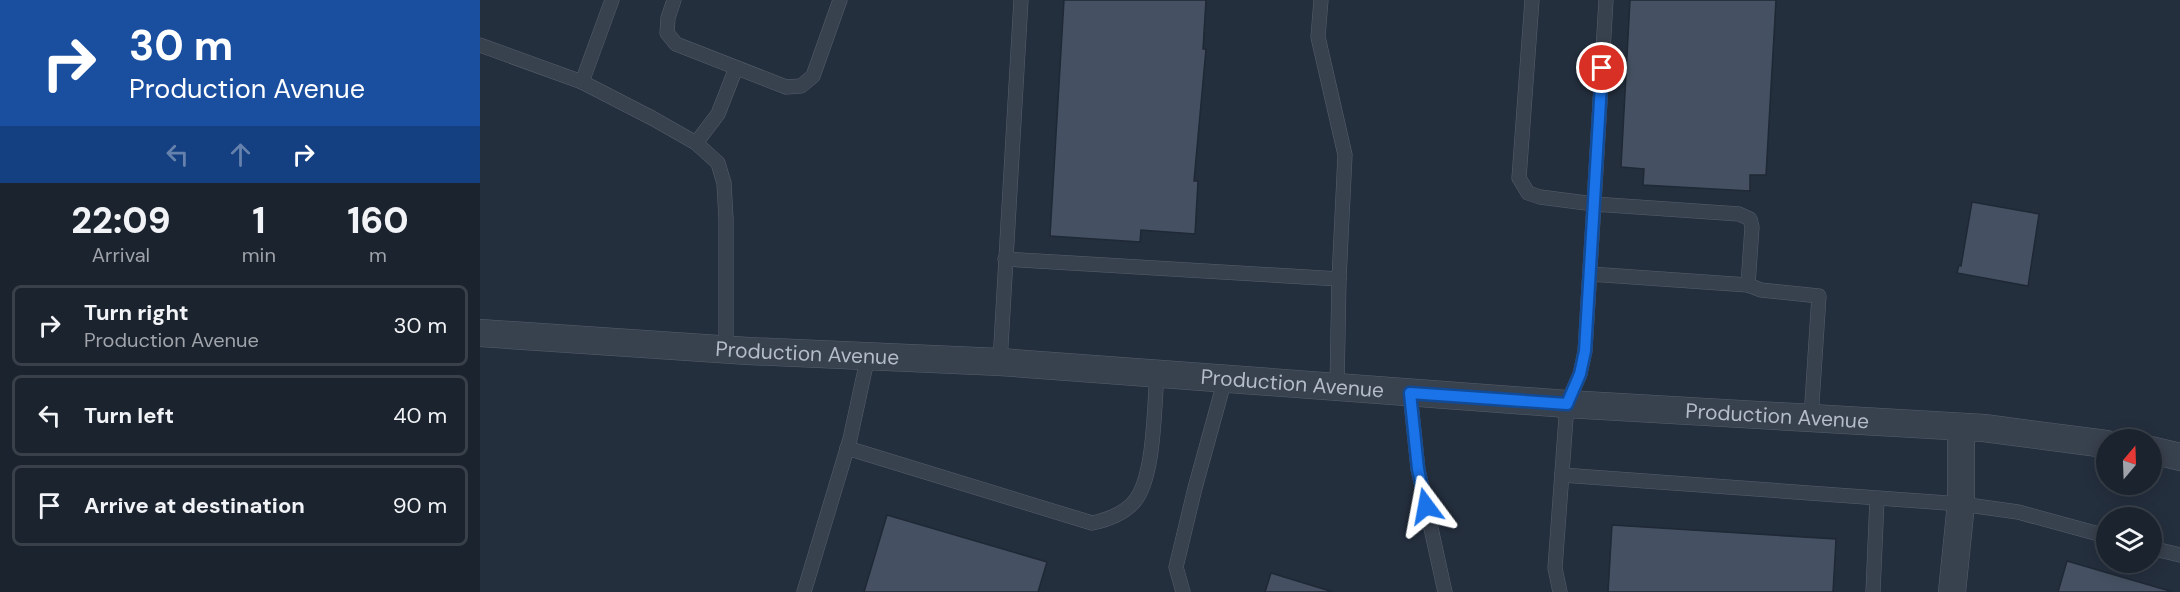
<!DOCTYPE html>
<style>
body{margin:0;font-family:"DM Sans",sans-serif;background:#282f3a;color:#f1f3f6;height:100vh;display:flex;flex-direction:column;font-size:22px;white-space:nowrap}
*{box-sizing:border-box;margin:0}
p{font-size:20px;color:#a0a4aa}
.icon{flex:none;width:33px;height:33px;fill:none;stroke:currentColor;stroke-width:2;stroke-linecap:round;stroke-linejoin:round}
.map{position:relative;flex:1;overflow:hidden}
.sheet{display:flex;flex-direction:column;background:#1b232e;width:480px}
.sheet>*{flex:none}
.top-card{background:#1a4fa0;color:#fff;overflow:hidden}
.needle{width:39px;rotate:19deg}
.controls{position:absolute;left:1616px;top:429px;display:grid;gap:12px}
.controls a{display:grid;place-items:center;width:66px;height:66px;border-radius:50%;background:#1b232e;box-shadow:0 3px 15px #0003,0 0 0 2px #39404a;font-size:30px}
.pin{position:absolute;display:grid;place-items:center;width:51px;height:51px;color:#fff;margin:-26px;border:3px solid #fff;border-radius:50%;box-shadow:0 2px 6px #0007}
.me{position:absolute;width:66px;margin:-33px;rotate:347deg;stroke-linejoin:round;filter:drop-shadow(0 0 4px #0008)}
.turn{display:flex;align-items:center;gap:21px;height:126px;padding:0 30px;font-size:27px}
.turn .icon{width:78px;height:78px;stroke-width:2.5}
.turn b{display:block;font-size:42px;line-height:51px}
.lanes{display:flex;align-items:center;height:57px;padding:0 30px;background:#0003;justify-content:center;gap:30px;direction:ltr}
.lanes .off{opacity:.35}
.eta{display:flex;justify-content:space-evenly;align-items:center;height:102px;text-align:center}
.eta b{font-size:36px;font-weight:800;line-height:42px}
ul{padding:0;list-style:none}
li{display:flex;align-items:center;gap:18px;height:81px;margin:0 12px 9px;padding:0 18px;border:3px solid #39404a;border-radius:9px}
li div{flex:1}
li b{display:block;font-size:22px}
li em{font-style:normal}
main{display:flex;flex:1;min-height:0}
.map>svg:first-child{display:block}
.building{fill:#455162;stroke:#1f2835;stroke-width:1.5}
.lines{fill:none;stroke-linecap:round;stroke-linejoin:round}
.service-casing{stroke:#565f6c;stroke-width:15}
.minor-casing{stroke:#565f6c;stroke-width:28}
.service{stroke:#38414e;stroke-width:14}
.minor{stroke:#38414e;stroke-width:27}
.route-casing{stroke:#114b97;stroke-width:15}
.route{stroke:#1a73e8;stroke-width:10}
.labels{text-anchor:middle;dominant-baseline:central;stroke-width:4.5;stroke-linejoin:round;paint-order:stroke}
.street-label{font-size:21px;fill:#b4bcc9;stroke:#1d2633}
</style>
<main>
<section class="sheet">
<div class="top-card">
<div class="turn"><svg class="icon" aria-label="right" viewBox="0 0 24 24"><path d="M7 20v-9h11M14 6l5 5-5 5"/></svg><div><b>30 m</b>Production Avenue</div></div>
<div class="lanes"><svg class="icon off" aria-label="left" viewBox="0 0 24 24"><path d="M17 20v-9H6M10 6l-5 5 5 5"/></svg><svg class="icon off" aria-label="ahead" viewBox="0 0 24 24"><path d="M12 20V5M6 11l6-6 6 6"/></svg><svg class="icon" aria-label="right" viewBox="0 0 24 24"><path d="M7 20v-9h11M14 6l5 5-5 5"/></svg></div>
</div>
<div class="eta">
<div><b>22:09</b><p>Arrival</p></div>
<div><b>1</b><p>min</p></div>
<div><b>160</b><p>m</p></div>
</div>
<ul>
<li><svg class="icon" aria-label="right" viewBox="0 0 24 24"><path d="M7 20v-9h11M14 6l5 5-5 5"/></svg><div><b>Turn right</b><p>Production Avenue</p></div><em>30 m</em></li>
<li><svg class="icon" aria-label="left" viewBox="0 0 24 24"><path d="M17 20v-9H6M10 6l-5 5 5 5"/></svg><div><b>Turn left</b></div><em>40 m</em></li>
<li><svg class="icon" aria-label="arrive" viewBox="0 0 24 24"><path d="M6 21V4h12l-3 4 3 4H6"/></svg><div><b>Arrive at destination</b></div><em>90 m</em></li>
</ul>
</section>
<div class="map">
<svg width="1700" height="592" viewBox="0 0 1700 592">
<rect width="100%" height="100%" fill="#242f3e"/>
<!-- building -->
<g class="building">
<path d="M584,0H726L723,49H726L714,181H718L715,234L661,230L660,242L570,236Z"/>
<path d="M1150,0H1296L1286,175H1270V191L1163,185L1164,169L1141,167Z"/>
<path d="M1492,202L1559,214L1548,286L1477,273L1479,265L1481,266Z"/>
<path d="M407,515L567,562L558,592H384Z"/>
<path d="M1132,525L1356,539L1353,592H1128Z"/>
<path d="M1587,561L1693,592H1578Z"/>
<path d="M791,573L853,592H785Z"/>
</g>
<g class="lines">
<!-- service casing -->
<g class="service-casing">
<g id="service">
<path d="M194,0L188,18L187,33L196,44L306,87L321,86L333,76L360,0"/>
<path d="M841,0L838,37L865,155L859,279L857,387"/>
<path d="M1052,0L1039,178L1048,193L1060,197L1114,204L1126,0"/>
<path d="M0,45L102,82L172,118L216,143L238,163L244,183L246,219V350"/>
<path d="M102,82L132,0"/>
<path d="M216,143L238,114L256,68"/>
<path d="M525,259L859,279"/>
<path d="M1268,285L1281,290L1339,296L1331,418"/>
<path d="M520,362L541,0"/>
<path d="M930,393L938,469L965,592"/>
<path d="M367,448L612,523C627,520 643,514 654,502C675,478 674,406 677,374"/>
<path d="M1082,475L1481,504L1538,512L1626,536"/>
<path d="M1671,548L1700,555"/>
<path d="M324,592L370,439L388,356"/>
<path d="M703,592L696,567L715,488L745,379"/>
<path d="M1080,592L1075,568L1087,404L1100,374L1105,351L1114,204L1259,214L1270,219L1272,227L1268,285L1110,274"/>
<path d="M1393,592L1397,499"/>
</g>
</g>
<!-- minor casing -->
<g class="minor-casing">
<g id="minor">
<path id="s1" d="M0,333L268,351L520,362L1087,404L1504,428L1626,444"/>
<path d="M1671,450L1700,457"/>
<path d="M1472,592L1481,504V427"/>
</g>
</g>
<!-- service -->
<use href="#service" class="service"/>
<!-- minor -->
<use href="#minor" class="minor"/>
</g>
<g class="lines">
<!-- route casing -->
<g class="route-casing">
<path id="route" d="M946,506L938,469L930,393L1087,404L1100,374L1105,351L1122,68"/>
</g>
<!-- route -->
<use href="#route" class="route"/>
</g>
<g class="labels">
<!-- street labels -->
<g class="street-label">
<text stroke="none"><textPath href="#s1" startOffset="328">Production Avenue</textPath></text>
<text stroke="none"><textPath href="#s1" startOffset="814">Production Avenue</textPath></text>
<text stroke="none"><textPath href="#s1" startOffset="1300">Production Avenue</textPath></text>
</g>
</g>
</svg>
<div class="controls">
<a><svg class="needle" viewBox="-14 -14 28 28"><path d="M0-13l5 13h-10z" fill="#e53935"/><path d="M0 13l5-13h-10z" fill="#a0a4aa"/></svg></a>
<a><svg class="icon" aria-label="layers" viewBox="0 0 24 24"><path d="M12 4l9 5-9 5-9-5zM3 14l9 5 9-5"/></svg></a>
</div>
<div class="pin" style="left:1122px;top:68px;background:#d93025"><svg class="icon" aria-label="arrive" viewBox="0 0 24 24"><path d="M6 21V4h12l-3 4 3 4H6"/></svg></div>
<svg class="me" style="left:946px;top:506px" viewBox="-20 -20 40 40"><path d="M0-17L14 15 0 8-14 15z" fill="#1a73e8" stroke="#fff" stroke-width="4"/></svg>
</div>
</main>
